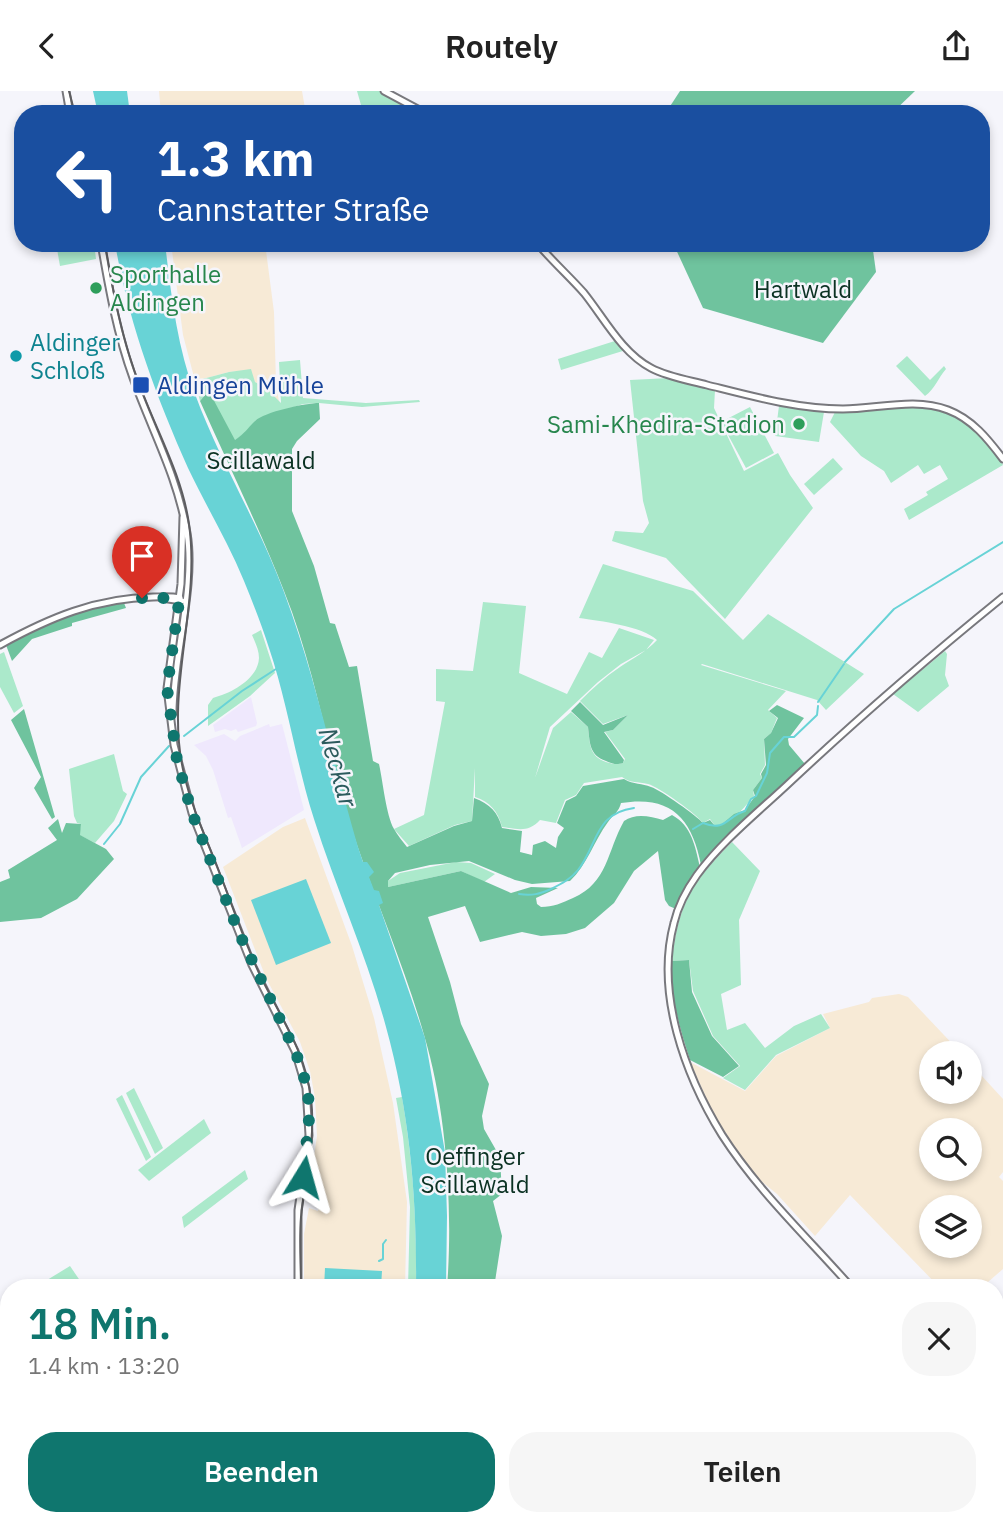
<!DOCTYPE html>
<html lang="de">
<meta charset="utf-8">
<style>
body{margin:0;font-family:"IBM Plex Sans",sans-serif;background:#f6f6f6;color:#222;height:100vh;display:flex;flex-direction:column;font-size:26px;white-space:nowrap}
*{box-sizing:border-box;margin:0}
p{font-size:23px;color:#767676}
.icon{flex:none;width:38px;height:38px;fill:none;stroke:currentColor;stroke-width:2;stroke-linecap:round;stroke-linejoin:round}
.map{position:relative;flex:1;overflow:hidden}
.side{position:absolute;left:0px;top:1188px;width:1004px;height:247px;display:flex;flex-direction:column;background:#fff;border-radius:28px 28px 0 0;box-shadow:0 4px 10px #0003}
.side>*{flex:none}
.banner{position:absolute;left:14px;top:14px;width:976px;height:147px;border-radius:28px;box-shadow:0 4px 10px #0003;background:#1a4fa0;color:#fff;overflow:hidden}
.controls{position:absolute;left:919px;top:950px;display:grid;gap:14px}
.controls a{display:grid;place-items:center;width:63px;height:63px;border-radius:50%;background:#fff;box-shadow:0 4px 10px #0003;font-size:35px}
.pin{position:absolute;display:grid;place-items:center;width:60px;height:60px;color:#fff;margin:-72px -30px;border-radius:50% 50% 50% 0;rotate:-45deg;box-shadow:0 0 7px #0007}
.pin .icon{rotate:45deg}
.me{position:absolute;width:77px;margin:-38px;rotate:8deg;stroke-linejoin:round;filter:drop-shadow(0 0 5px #0008)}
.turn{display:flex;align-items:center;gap:24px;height:147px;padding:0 28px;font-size:32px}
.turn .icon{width:91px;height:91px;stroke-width:2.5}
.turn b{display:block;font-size:49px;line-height:60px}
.round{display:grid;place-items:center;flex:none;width:74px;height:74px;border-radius:28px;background:#f6f6f6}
.overview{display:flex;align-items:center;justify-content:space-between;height:119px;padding:0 28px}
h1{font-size:42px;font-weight:600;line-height:52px;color:#0f766e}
.cta{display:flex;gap:14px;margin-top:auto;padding:14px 28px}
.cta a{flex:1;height:80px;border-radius:28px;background:#0f766e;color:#fff;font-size:28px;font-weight:600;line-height:80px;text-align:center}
.cta a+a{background:#f6f6f6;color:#222}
header{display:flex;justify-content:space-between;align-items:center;height:91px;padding:0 28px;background:#fff;font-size:32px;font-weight:600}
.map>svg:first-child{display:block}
.commercial{fill:#efe8fd}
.industrial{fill:#f7ead6;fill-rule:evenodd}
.green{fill:#abe9cb}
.forest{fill:#6fc39e}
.water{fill:#68d3d6}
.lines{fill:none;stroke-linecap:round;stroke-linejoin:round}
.stream{stroke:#68d3d6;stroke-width:2}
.tertiary-casing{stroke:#78787d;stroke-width:8}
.secondary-casing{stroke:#78787d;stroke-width:9}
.tertiary{stroke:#fff;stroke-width:4.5}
.secondary{stroke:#fff;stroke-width:5}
.tram{stroke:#5d5d60;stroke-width:2}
.route{stroke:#0f766e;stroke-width:12;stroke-dasharray:0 21.6}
.leisure-dot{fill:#2e9e5b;stroke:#f5f5fb;stroke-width:2.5}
.culture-dot{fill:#0f9aa8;stroke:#f5f5fb;stroke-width:2.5}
.transit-dot{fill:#1a4fb4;stroke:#f5f5fb;stroke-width:2.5}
.labels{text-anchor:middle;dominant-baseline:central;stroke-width:5;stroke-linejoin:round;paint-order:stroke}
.leisure-label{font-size:24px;fill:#27864d;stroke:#f5f5fb;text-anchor:start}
.park-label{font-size:24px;fill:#0b3223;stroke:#f5f5fb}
.culture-label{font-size:24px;fill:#0d838f;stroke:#f5f5fb;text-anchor:start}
.transit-label{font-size:24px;fill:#164399;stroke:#f5f5fb;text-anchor:start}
.water-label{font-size:26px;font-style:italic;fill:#2c5b5d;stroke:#f5f5fb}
</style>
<header><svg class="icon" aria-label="back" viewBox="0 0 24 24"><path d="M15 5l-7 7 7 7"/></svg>Routely<svg class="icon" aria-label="share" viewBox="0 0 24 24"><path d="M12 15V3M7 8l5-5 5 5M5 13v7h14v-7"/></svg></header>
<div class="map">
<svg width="1003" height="1434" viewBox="0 0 1003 1434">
<rect width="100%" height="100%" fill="#f5f5fb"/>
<!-- commercial -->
<g class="commercial">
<path d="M251,606L257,632L256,635L238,641L236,638L231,640L225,638L215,641L213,634Z"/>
<path d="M269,633L270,636L282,633L304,719L242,757L231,726L228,727L213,679L206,665L194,654L224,643L235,650L240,645Z"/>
</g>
<!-- industrial -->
<g class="industrial">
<path d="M159,0H302L306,23H161Z"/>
<path d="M171,152H265L274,221L276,292L279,311L266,297L255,291L250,279L229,281L195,290L183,244Z"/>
<path d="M305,727L352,855L374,927L393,1012L407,1111L405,1197H304V1143L309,1117L318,1120L320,1113L318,1111L319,1098H309L317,1045L315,1007L310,980L300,951L266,887L223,776L283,736Z"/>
<path d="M899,903L908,906L961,962H931V1001H970V972L1003,1008V1081L999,1086L1003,1090V1178L981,1197H940L850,1104L815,1145L777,1103L756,1086L744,1070L714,1024L690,971L745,1000L776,965L830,937L823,923L869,911L872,907ZM931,1040H970V1078H931ZM931,1116H970V1155H931Z"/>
</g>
<!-- green -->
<g class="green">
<path d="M357,0H379L423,23H408L406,19L386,23H358L363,21Z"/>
<path d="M56,152H94L96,168L60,175Z"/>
<path d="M618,249L626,259L561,279L558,268Z"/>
<path d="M907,265L930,289L944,275L946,278C938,287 935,298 925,305L896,275Z"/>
<path d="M300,269L303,307L366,312L419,309L420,311L362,316L319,312L303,313L256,329L249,339L234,350L205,304L200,310L195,290L229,281L251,278L255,291L266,297L281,312L279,271Z"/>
<path d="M669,287L715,299L714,317L744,380L778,362L790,384L813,417L725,528L666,467L612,450L615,440L643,442L649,432L643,410L630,289Z"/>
<path d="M779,315L824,321L819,351L775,345Z"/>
<path d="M750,316L774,362L746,377L721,331Z"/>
<path d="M916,316C944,317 962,328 983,348C991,355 999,364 1003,374L909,429L904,418L928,404L926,401L948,388L940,374L924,383L918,374L891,392L884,380L861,365L830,331L835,321Z"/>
<path d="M833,367L843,378L814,404L804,393Z"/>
<path d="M603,473L693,500L743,549L768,523L864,583L826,619L817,609L702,573L701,574L786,600L768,619L777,627L771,642L764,648L765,674L760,683L762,687L753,699L754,705C744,717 732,732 715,735L710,728L703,732C698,724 659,696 648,693C637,690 632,693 622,686L584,692L576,704L565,709L556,732L540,729C528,742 518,738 502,736C498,720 490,711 475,706V677L472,730L455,734L409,755L394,738L424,724L445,611L436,610V578L473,580L483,511L526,515L519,582L567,603L589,561L602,567L619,537L654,549L646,559L621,573L598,591L550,636L535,687L553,637L571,621L588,636C590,653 589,665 606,671C613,673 616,674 623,672L625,668L605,641L613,639L628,624L603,633L580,610C592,598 605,586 620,576C633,567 646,561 657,549C642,535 600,530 579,527Z"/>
<path d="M261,539L275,582L250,605L208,635V614L213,607C232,602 258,588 259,567C259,559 255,551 252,544Z"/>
<path d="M945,560L947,563L945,584L949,595L918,621L893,603Z"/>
<path d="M4,561L23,615L14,622L0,596V563Z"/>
<path d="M114,663L123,700L127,703L114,730L95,752L79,744L81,733L77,732L74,725L69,678Z"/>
<path d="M732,751L760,780L739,829L741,894L721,903L727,939L745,932L765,957L794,935L821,923L830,937L776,964L745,999L723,987L740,975L713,945L693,900L689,869L672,870C678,813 692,791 732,751Z"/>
<path d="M456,771L471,772L495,783L484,791L461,780L388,796V790L400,782Z"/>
<path d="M134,997L163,1057L155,1063L126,1002Z"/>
<path d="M122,1004L151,1066L146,1070L116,1008Z"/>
<path d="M402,1006C413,1070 417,1132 416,1197H408L410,1116L403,1046L396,1007Z"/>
<path d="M204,1028L211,1042L149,1090L138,1079Z"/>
<path d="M245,1079L248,1088L184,1137L182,1126Z"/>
<path d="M70,1175L85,1197H34Z"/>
<path d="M559,1426H645L647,1434H534L558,1433Z"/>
</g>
<!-- forest -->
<g class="forest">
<path d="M680,0H915L891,23H665Z"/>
<path d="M673,152H872L876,181L823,252L703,217Z"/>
<path d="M205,304H211L235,349C245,342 247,338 255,330C264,321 306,312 319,312L320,328L297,350L292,358V420L314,475L330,532L335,533L349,576L357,575L373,670L379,673C383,691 386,724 394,738C398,745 403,751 407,756L454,735L472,730L474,707C490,713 498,721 502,737L522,740L520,761L532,764L533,754L545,750L556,757L558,746L564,737L557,732L566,710L576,705L583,695L624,688C634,694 642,692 651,696C661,699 698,726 703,732L710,729L715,735L721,734L734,723L745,719L755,705L753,699L762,687L761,683L766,674L764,648L771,642L778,627L769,620L777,614L804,627L788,648L789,654L805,673L701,774C692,727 671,704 621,712C619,721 613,724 608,731C594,750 587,774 570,790L532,793L515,789L469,770L430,774L395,782L388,790V796L461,780L511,802L531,796L558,797L536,807L537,813L541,816C553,816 562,812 573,807C608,792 607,760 624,730C635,722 650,725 663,729L672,724C692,735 695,755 700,776L676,818L669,815L665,809L658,760L634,780L614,812L585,837L566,843L541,845L522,841L480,851L465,815L428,826L450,891L461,933L489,993L482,1025L484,1038L500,1066L502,1103L493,1110L502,1145L494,1197H447C453,1119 447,1020 424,944C406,880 379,818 357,754C329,671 317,582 284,500C259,436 228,373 200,310Z"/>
<path d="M124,512L126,517L72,532V535L32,548L12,570L6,554C44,532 81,518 124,512Z"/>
<path d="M580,611L603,634L628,624L613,639L604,641L624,669L623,672C616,674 613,673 606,670C589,664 590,652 588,636L571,620Z"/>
<path d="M24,618L55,726L52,728L34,697L41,686L11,629Z"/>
<path d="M58,728L62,742L66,732L81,733L80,744L106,758L114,768L77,808L41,827L0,831V791L10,787L8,779L57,749L48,737Z"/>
<path d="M689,869L692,901L712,945L739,975L723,986L690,969C680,937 669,904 672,870Z"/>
<path d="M426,1426H495V1434H423Z"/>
</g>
<!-- water -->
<g class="water">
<path d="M93,0H127L130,23H98Z"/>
<path d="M115,152H165C171,203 177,255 195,303C220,371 259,433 284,501C315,584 333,671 358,756L363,771H367L374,781L369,786L374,799L379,800L383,812L379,814L425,947L445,1061L447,1125L446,1197H416C417,1107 410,1023 386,936C367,865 336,798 314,728C296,672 288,613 269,557C262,535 253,512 244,490C228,451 206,415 188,377C156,305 128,230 115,152Z"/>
<path d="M306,788L331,852L276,874L251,809Z"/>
<path d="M325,1177L382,1180L381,1197H324Z"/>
</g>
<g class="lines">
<!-- stream -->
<g class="stream">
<path d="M845,571L894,518L1003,451"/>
<path d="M818,611L844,573"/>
<path d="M184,645L242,600L276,578"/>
<path d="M693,738L703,732C726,741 727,725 745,720L751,708L756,705L767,682L770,662L784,646H794L817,624L818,615"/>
<path d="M104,753L120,733L141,686L169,655"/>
<path d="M519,803C532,805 540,803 551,798C561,793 571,788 578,779C598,753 595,722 634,717"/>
<path d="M379,1170L383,1168V1153L386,1149"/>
</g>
<!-- tertiary casing -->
<g class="tertiary-casing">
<g id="tertiary">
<path d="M253,1426L257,1434"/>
<path d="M89,1434L94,1426"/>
</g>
</g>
<!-- secondary casing -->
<g class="secondary-casing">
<g id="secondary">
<path d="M66,0L70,23"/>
<path d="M384,0L427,23"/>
<path d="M101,152C109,198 117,243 133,287C152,340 177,384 187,442C196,495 173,566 173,622"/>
<path d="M537,152C552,170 569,185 584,202C604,227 622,262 651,277C668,286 688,289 707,294C751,305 797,318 843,318C877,318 915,306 948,319C972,328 988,348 1003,368"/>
<path d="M183,426L181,493L167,597L174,654L192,722L252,874L295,960L306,997L309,1044L298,1119V1197"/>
<path d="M161,507L182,510"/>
<path d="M0,554C49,527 96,507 153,506C162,506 170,505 180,507"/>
<path d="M852,1197C808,1147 758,1100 722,1044C685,984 655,902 674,832C678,815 687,798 697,784C722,750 757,722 787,694C856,629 929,566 1003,506"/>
<path d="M996,1399L1003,1412"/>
<path d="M315,1426V1434"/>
</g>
</g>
<!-- tertiary -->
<use href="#tertiary" class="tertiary"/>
<!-- secondary -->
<use href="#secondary" class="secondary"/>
<!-- tram -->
<g class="tram">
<path d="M69,0L75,23"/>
<path d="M105,152C113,201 122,249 140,295C157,341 182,384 189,433C201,517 164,599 184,683C191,714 205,745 217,775C231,811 243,847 259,882C276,918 300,952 308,991C319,1037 306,1080 301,1126C299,1150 301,1173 301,1197"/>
<path d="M320,1426V1434"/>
</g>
</g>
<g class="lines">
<!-- route -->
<path class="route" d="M142,507L159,506L179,511L167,597L177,669L192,722L239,842L295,960L303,981L309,1011V1028L303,1086"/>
</g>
<!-- markers -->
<g class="leisure-dot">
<circle cx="96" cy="197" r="7"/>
<circle cx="799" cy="333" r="7"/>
</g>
<circle class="culture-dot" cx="16" cy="265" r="7"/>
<rect class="transit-dot" x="132" y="285" width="18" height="18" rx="3.5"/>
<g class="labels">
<!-- leisure labels -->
<g class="leisure-label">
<text x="110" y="183">Sporthalle<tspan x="110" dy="28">Aldingen</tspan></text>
<text x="785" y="333" text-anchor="end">Sami-Khedira-Stadion</text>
</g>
<!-- park labels -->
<g class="park-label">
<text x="803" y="198">Hartwald</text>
<text x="261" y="369">Scillawald</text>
<text x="475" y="1065">Oeffinger<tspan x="475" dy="28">Scillawald</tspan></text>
</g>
<!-- culture labels -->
<g class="culture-label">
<text x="30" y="251">Aldinger<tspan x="30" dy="28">Schloß</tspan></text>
</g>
<!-- transit labels -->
<g class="transit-label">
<text x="157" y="294">Aldingen Mühle</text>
</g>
<!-- water labels -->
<g class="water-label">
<text transform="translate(339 676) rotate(74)">Neckar</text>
</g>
</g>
</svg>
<div class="controls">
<a><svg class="icon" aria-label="sound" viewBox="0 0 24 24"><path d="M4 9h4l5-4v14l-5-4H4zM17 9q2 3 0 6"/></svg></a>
<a><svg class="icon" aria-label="search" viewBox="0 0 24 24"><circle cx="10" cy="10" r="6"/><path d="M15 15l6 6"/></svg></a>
<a><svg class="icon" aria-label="layers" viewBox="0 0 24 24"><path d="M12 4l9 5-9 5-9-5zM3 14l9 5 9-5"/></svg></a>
</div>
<div class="pin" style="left:142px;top:507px;background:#d93025"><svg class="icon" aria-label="arrive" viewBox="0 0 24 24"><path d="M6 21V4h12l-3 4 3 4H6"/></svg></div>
<svg class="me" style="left:303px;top:1086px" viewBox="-20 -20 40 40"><path d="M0-17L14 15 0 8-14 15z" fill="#0f766e" stroke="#fff" stroke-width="4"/></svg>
<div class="banner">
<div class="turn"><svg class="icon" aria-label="left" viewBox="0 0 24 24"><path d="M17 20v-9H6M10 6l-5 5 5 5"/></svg><div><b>1.3 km</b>Cannstatter Straße</div></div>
</div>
<section class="side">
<div class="overview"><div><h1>18 Min.</h1><p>1.4 km · 13:20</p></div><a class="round"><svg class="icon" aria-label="close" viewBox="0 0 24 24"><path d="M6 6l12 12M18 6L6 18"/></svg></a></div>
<div class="cta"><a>Beenden</a><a>Teilen</a></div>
</section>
</div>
